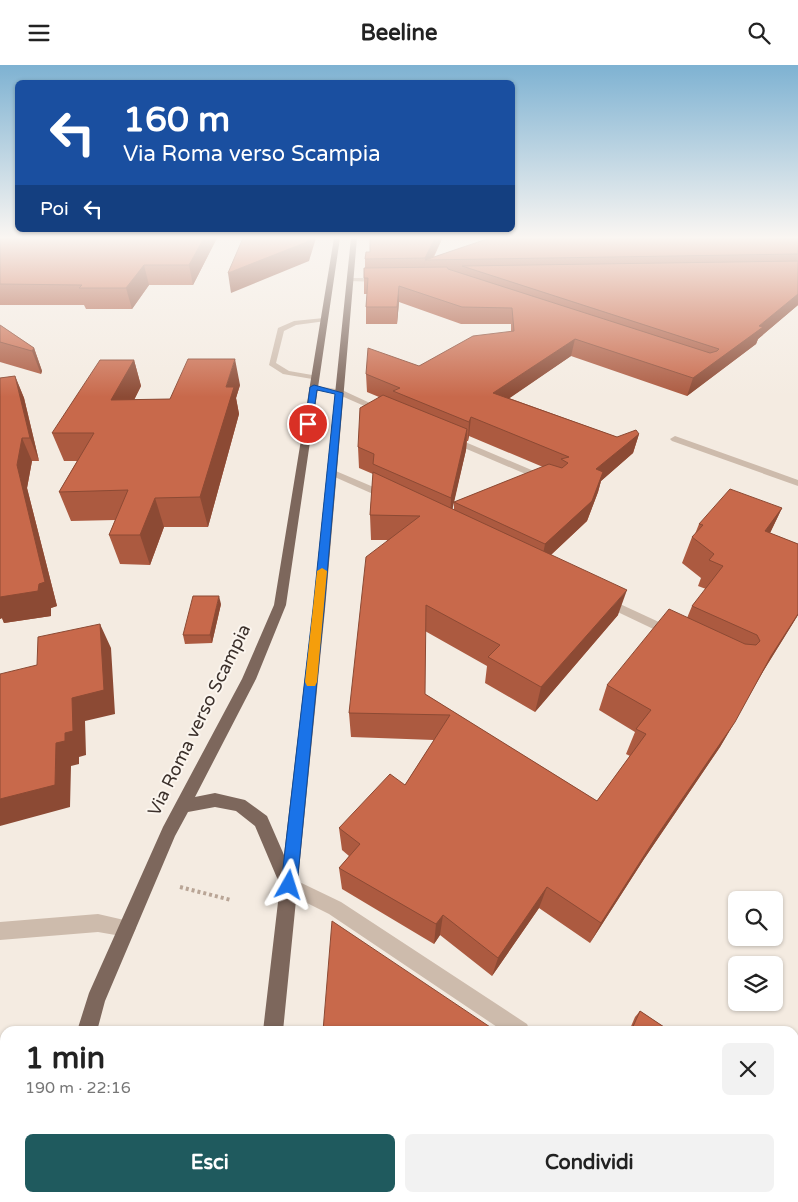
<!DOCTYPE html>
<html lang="it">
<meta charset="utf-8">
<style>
body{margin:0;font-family:"Varela Round",sans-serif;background:#f2f2f2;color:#222;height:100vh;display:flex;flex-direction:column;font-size:19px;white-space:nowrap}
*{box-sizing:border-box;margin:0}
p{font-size:16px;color:#767676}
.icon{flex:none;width:28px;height:28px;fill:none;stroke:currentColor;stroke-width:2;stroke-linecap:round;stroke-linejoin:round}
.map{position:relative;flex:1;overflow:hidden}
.side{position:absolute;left:0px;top:961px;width:799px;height:176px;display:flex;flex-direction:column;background:#fff;border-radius:15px 15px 0 0;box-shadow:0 1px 4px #0004}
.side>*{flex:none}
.top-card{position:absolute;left:15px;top:15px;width:500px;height:152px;border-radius:8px;box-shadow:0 1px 4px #0004;background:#1a4fa0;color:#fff;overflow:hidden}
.buttons{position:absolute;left:728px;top:826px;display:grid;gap:10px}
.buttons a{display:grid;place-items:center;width:55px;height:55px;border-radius:8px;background:#fff;box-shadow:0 1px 4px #0004;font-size:25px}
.pin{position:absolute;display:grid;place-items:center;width:42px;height:42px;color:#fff;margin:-21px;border:2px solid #fff;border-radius:50%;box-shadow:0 1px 5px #0007}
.me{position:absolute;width:55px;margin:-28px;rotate:6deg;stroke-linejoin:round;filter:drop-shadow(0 0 4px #0008)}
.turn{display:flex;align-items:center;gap:18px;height:105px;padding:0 25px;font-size:22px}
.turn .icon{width:65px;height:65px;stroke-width:2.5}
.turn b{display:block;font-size:35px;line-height:42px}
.then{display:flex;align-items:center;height:48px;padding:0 25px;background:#0003;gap:10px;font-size:19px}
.round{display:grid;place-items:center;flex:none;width:52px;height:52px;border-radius:8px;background:#f2f2f2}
.summary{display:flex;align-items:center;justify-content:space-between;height:85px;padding:0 25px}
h1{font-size:30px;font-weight:800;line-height:38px}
.button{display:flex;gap:10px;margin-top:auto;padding:10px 25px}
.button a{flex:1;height:58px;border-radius:8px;background:#1f5a5e;color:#fff;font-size:20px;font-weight:800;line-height:58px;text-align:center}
.button a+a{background:#f2f2f2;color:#222}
header{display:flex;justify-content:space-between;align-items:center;height:65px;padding:0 25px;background:#fff;font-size:22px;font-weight:800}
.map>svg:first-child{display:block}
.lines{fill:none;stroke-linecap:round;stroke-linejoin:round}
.path{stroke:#b9a596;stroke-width:4;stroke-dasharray:3 3;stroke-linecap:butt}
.lane{fill:#cdbbac;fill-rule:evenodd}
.street{fill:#cdbbac;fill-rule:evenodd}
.primary{fill:#7d675c;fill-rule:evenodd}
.wall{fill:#ac5a40;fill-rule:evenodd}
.shaded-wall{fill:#8c4a34}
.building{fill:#c8694b;stroke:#8c4a34}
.route{fill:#1a73e8;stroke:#114b97}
.slow{fill:#f59e0b}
.labels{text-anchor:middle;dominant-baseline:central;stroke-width:4;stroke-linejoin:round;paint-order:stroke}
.street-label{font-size:18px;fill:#3b302b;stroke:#fbf5ee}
</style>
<header><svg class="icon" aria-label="menu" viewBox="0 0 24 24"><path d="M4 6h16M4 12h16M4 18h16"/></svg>Beeline<svg class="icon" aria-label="search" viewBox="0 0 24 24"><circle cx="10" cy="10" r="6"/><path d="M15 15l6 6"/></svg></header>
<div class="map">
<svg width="798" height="1137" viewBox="0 0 798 1137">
<rect width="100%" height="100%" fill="#f4ebe1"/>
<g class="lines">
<!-- path -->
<path class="path" d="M180,822L231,835"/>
<!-- lane -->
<g class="lane">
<path d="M324,253L326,254V256L296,260L284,266L276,298L289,306L318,311V315L283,309L269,300L278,263L294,256Z"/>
<path d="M311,320L342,325L385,345L378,347L337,329L311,324Z"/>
<path d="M451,371L548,412L550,414L548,416H542L448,376L446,374Z"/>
</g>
<!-- street -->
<g class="street">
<path d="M350,213H381L384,215L381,217L348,216L347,215Z"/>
<path d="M675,371L798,415V421L672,376L670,374Z"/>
<path d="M331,404L390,429L391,431L390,433H382L328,409L326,407Z"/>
<path d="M607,533L674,564L676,567L674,570H666L603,540L601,537Z"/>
<path d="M289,812L341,837L527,959L530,966H503L329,849L283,826L281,820L283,814Z"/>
<path d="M98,849L133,857L136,863L133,869L127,872L98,867L0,875V857Z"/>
<path d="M755,1132H781L783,1137H757Z"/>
</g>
<!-- primary -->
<g class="primary">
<path d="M334,173H340L286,540L256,614L195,732L215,728L245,735L267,751L284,790L313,544L351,173H357L325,544L283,966H263L280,820L255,761L236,746L215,742L188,747L175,771L105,936L97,966H77L89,928L163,762L242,614L274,540Z"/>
<path d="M30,1132H52L50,1137H28Z"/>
<path d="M245,1132H267L266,1137H244Z"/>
</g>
</g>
<!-- wall -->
<g class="wall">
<path d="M0,173H217L193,220H149L132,244H86L84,240H0Z"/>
<path d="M370,173H442L441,176L434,192L798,173V240L758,274L756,279L687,331L571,291L509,333L617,372L639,369L633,388L601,416L598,427L587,456L551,490L618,550L535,647L485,618L487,601L425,566V629L597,736L630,691L626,689L635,667L599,645L607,620L687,553L692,541L706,524L698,521L701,513L682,498L692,472L695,469L699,459L782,443L770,468L798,479V550L764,605L720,682L644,794L590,878L539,843L492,911L440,870L434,879L342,824L339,803L349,791L342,785L339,763L405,720L434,675L351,672L349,648L387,475H371L370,450L373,409L359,403L358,382L379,332L367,327L366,309L419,301L511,266V259H461L399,237L397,259H366V242L367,229H364V213L365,203V194L370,187ZM469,371L543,402L454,437V444H452L466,385L467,376H468Z"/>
<path d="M0,260L34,283L42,306L41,309L0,297Z"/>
<path d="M134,295L141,321L134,335L170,334L240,320L236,333L239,349L208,462H164L150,500L120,499L109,470L115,455L71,456L59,427L77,396H64L52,368Z"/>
<path d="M15,311L24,333L39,396H32L27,423L57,541L51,543V551L4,558L2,553L0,554V313Z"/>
<path d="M221,539L212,578L185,579L183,570Z"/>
<path d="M640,946L670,966H629L635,952Z"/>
<path d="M421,1132H647L653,1137H427Z"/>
</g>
<!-- shaded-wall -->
<g class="shaded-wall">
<path d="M204,173H217L193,220L189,200Z"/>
<path d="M309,173H316L309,196L231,228L228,208Z"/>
<path d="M435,173H442L441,176L432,194L425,195L424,210L425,193Z"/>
<path d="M144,200L149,220L132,244L126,223Z"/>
<path d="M399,221V237L397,259V242Z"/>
<path d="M798,229V240L758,274L756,279L687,331L693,313L759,261Z"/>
<path d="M575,274L571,291L491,346L493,328Z"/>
<path d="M34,283L42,306L41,309L32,286Z"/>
<path d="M235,294L240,320L236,333L239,349L208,462L200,432L226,322Z"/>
<path d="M134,295L141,321L120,363L111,335Z"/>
<path d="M15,311L24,333L39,396L30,373Z"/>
<path d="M471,352L469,371L468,376L469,357Z"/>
<path d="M467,364L466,385L450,455L451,433Z"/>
<path d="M639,369L633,388L601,416L598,427L587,456L541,499L545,479L596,404Z"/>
<path d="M22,373L32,396L27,423L57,541L51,543V551L4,558L2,553L0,554V532L17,400Z"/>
<path d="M155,433L164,462L150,500L140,470Z"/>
<path d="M782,443L770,468L765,466Z"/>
<path d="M627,525L618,550L535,647L541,622Z"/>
<path d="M219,531L221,539L212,578L210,570Z"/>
<path d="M798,549V550L757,616L771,591Z"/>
<path d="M100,559L111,583L115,649L85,656L86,690L79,692V699L71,701L70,742L0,761V734L65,668L72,633Z"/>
<path d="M735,657L720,682L644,794L590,878L601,858L656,772Z"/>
<path d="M547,822L539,843L492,911L498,893Z"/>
<path d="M443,850L440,870L434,879L436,859Z"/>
</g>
<!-- building -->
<g class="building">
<path d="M0,173H204L189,200H144L126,223H79L82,220L0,219Z"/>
<path d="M243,173H309L307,177L228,208Z"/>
<path d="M370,173H435L425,193L365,194L366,187H370Z"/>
<path d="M490,173H798V189L425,195Z"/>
<path d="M798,196V229L759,261L763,262L693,313L575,274L493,328L617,372L636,365L639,369L596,404L603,407L592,436L545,479L454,437L549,399L562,403L568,398L561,394L569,392L471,352L469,357L393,326L400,323L366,309L368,283L419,301L473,271L514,266L512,243L462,242L399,221L397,242H366L368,213H364V203L447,202L448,204L710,288L717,286L719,284L462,201Z"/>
<path d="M0,260L34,283L32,286L0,277Z"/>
<path d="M188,294H235L226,322H234L200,432L155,433L140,470H109L128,425L59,427L94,368H52L100,295H134L111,335L170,334Z"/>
<path d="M15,311L30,373H22L17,400L45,517L39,519L38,526L0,532V313Z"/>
<path d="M383,330L467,364L451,433L373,399L374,389L358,382L360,343Z"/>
<path d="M373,407L627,525L541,622L488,592L500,580L426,540L425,629L597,736L646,669L636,664L651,645L607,620L669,544L745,579L756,580L760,576L757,570L692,541L723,501L709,495L714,489L692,472L703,460L699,459L730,424L782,443L765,466L798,479V549L771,591L735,657L656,772L601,858L547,822L498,893L443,850L436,859L339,803L360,779L339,763L390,709L405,720L450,650L349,648L366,492L420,451L370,450Z"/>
<path d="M193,531H219L210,570H183Z"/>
<path d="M100,559L104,625L72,633L73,666L65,668V676L56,678L55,720L0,734V609L37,600L38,572Z"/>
<path d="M332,856L496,966H323Z"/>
<path d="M640,946L670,966H631Z"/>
<path d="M433,1132H647L653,1137H439Z"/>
</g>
<!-- sky -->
<linearGradient id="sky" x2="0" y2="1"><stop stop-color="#7eb2d2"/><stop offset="0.52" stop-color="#faf6f2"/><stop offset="1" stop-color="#faf6f2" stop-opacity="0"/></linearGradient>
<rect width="798" height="332" fill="url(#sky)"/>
<!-- route -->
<path class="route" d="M314,320L343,328L324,544L297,820L294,826L289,828L284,826L281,820L313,544L335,329L317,325L312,359L305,360L310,322Z"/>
<!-- slow -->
<path class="slow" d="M322,503L327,506L317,617L315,621H307L305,617L317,506Z"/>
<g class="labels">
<!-- street labels -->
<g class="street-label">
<text transform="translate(199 655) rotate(-64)">Via Roma verso Scampia</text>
</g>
</g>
</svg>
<div class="buttons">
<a><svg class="icon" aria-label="search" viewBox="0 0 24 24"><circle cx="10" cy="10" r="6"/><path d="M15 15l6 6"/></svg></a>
<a><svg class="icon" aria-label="layers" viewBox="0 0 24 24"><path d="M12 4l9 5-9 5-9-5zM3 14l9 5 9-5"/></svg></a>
</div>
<div class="pin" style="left:308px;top:359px;background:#d93025"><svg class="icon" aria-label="arrive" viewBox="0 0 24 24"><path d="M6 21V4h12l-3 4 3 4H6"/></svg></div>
<svg class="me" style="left:289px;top:820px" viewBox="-20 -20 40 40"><path d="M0-17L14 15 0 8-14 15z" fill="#1a73e8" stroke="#fff" stroke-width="4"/></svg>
<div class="top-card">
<div class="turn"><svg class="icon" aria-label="left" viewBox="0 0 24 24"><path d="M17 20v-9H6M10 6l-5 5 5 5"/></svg><div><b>160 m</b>Via Roma verso Scampia</div></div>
<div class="then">Poi<svg class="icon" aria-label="left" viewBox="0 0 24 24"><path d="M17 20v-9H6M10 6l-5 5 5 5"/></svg></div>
</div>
<section class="side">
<div class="summary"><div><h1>1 min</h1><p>190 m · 22:16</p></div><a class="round"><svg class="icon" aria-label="close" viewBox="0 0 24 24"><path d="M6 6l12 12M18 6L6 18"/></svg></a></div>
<div class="button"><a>Esci</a><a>Condividi</a></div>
</section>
</div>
